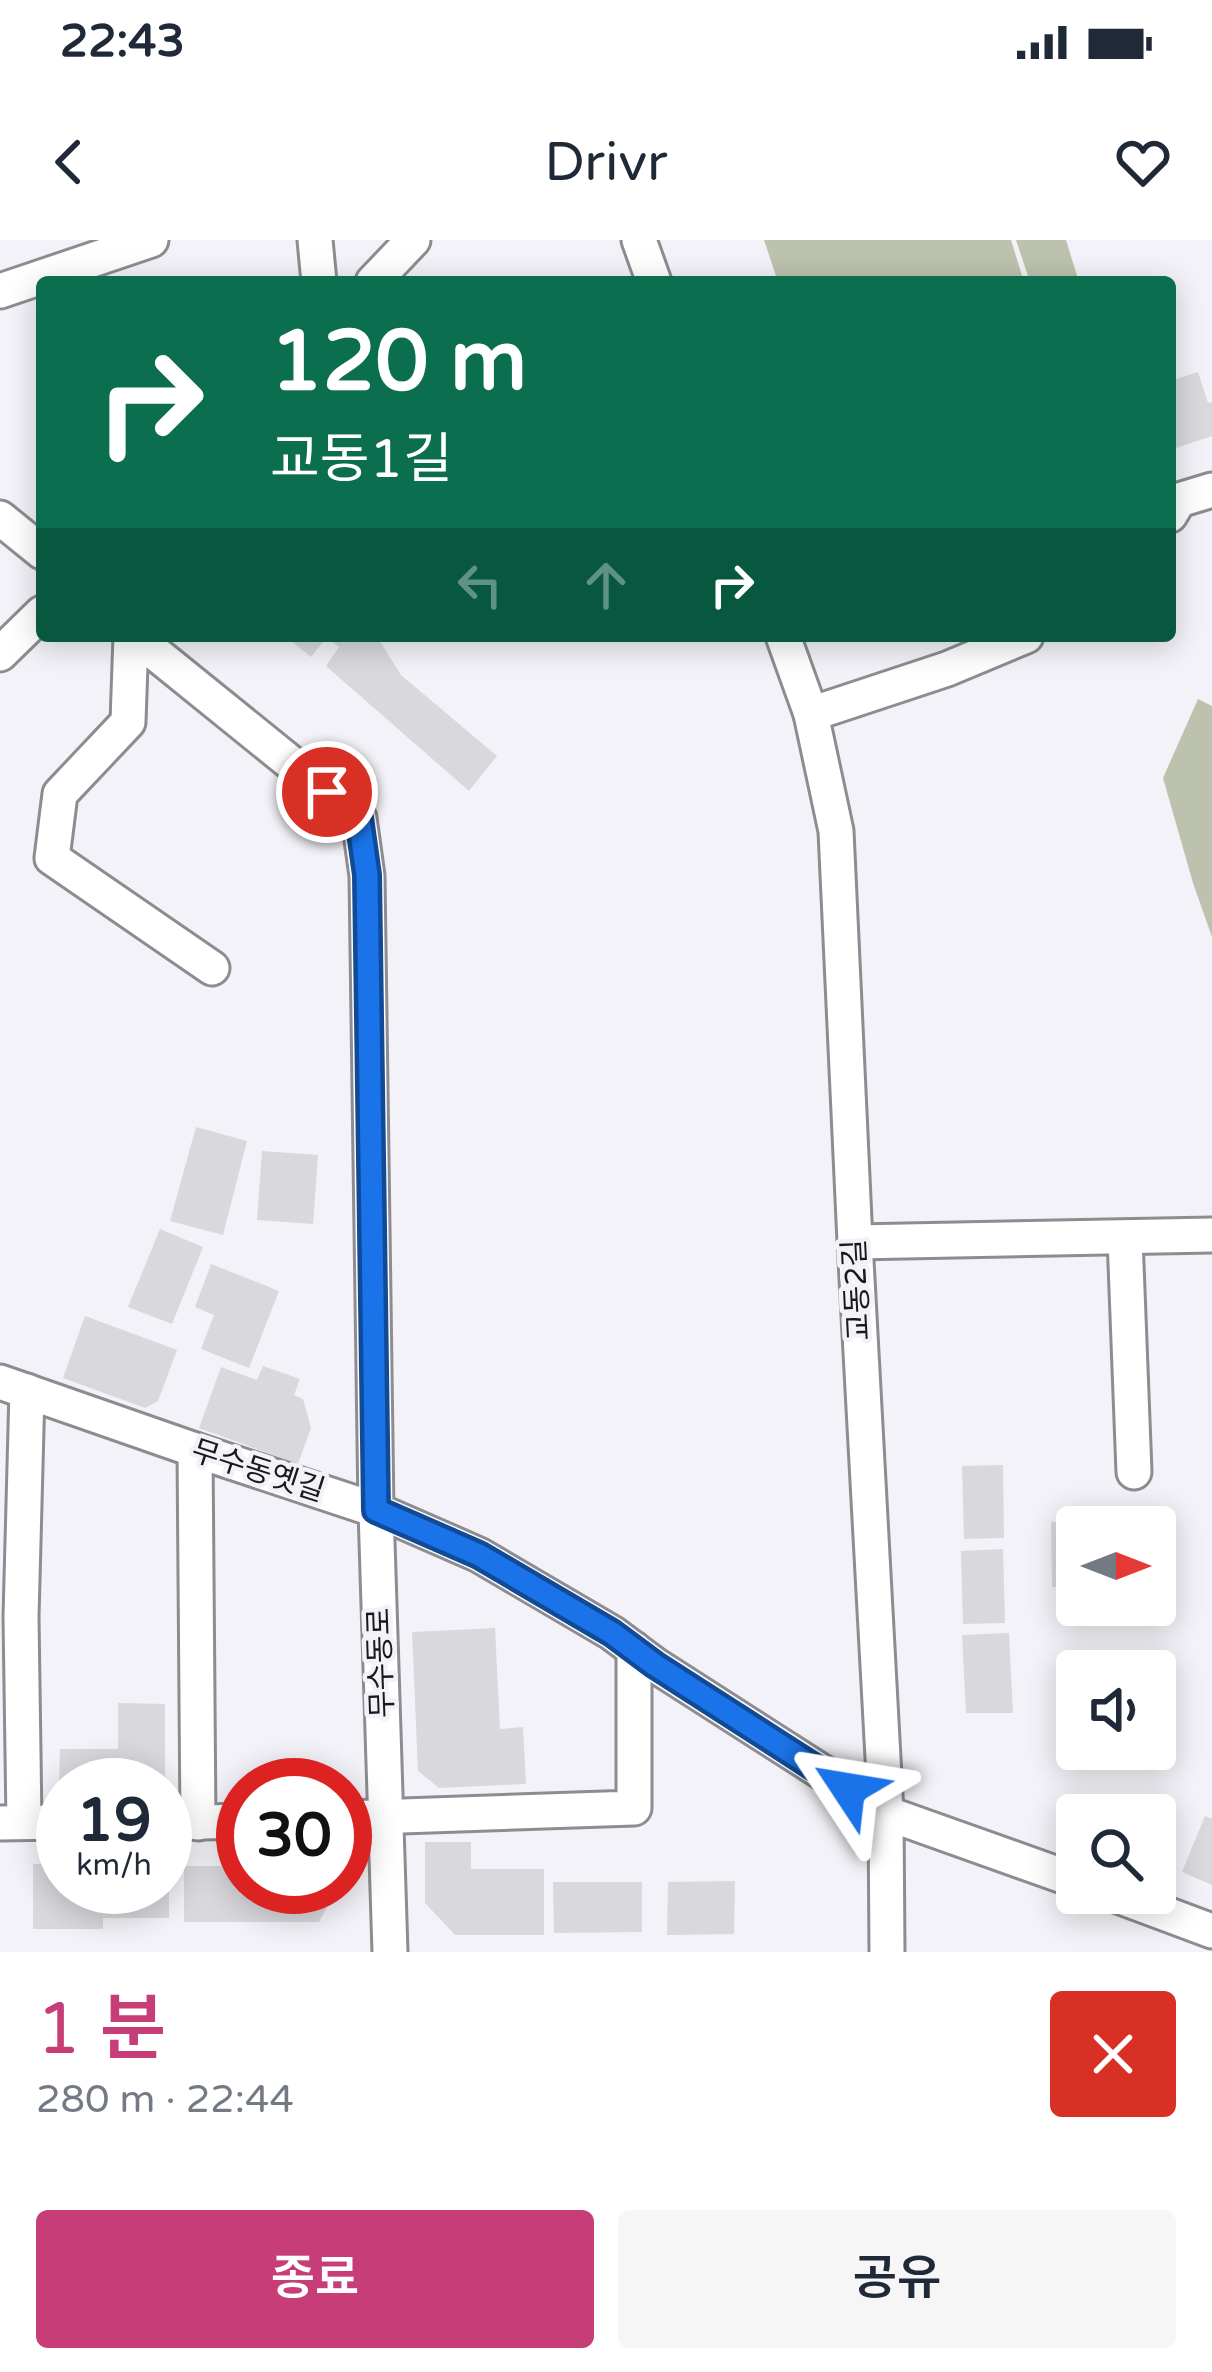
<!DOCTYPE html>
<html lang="ko">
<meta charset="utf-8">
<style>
body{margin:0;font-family:"Varela Round","Noto Sans KR",sans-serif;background:#f6f6f7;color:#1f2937;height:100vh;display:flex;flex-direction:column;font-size:45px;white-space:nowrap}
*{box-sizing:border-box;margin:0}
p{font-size:39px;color:#747a83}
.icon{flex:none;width:66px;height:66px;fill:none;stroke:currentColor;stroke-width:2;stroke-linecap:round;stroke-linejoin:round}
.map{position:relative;height:1712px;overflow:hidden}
.sheet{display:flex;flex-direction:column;background:#fff;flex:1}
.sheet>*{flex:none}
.top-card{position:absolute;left:36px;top:36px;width:1140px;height:366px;border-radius:12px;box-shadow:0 6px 30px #0003;background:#0b6e4f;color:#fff;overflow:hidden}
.needle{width:78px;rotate:90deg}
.controls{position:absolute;left:1056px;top:1266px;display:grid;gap:24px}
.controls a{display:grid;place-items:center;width:120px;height:120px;border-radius:12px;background:#fff;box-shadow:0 6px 30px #0003;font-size:60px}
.speed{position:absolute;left:36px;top:1518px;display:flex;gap:24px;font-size:60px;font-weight:700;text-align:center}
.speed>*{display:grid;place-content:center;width:156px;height:156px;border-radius:50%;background:#fff;box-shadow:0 6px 30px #0003;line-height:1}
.speed small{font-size:30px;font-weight:400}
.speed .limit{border:18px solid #d22;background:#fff;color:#111}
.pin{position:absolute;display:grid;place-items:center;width:102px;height:102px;color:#fff;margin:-51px;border:6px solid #fff;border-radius:50%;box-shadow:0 3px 12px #0007}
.me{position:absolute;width:132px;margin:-66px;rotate:303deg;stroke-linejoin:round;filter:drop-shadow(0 0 9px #0008)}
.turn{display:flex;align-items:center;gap:42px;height:252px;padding:0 36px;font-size:54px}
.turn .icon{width:156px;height:156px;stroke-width:2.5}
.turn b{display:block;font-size:84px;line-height:102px}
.lanes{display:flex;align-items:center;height:114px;padding:0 36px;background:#0003;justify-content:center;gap:60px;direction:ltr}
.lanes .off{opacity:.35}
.round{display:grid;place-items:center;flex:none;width:126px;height:126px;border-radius:12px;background:#f6f6f7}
.summary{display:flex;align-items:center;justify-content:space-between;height:204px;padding:0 36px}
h1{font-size:72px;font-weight:600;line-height:90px;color:#c63d77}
.cta{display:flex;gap:24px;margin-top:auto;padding:24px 36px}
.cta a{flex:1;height:138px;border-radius:12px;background:#c63d77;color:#fff;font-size:48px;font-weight:600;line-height:138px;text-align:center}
.cta a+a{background:#f6f6f7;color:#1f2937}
.status{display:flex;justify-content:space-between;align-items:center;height:84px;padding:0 60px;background:#fff;direction:ltr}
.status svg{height:33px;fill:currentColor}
header{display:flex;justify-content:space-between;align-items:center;height:156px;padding:0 36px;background:#fff;font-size:54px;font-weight:600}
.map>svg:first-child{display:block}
.green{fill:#bcc2ad}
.building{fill:#d9d8dd}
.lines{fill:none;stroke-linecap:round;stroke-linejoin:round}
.street-casing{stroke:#8d8c91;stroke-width:39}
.street{stroke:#fff;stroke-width:33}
.route-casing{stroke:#114b97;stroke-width:30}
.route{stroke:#1a73e8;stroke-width:21}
.labels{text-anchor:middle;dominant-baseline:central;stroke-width:9;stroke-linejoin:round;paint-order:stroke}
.street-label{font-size:30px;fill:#19191b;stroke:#f3f2f8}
</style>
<div class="status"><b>22:43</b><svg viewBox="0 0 49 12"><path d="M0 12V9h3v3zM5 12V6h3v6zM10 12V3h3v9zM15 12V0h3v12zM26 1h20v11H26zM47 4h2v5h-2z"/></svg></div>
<header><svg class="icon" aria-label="back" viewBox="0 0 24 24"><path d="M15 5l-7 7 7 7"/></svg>Drivr<svg class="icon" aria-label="heart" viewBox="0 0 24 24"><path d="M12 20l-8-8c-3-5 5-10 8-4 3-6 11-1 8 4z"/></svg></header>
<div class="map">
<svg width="1212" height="1712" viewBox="0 0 1212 1712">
<rect width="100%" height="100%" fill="#f3f2f8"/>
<!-- green -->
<g class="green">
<path d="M764,0H1011L1024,42H778Z"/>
<path d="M1016,0H1066L1079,42H1030Z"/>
<path d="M1198,459L1212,466V697L1193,643L1163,538Z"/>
</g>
<!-- building -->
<g class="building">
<path d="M1198,132L1208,163L1212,162V196L1170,210V141Z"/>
<path d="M285,396H383L379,400L401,435L497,516L469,551L326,426L339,407L327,397L311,417Z"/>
<path d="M196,887L247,901L223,995L170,981Z"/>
<path d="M262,911L318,915L313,984L257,980Z"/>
<path d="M160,989L203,1007L172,1084L128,1067Z"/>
<path d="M211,1024L279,1051L249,1128L201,1109L214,1075L195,1067Z"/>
<path d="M85,1076L177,1110L158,1161L145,1168L63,1138Z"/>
<path d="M263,1126L300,1139L294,1155L303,1159L311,1188L298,1224L199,1188L221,1127L257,1140Z"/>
<path d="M1003,1225L1004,1298L964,1299L962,1226Z"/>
<path d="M1103,1281V1287H1077V1346L1052,1347L1051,1282Z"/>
<path d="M1003,1309L1005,1383L963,1384L961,1311Z"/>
<path d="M495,1388L500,1489L523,1487L526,1544L439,1548L418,1531L412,1392Z"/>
<path d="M1009,1393L1013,1473H966L962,1395Z"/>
<path d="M118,1463L165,1464V1545H59L60,1509H118Z"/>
<path d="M1205,1576L1212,1579V1645L1182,1632Z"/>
<path d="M230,1590H243V1647H338L319,1682H184V1626H230Z"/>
<path d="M425,1602H471V1629H544V1695H455L425,1663Z"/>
<path d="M33,1624H63V1647H169V1678H103V1689H33Z"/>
<path d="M735,1641L734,1694L667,1695L668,1642Z"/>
<path d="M553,1642H642V1692L554,1693Z"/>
</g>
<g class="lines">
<!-- street casing -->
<g class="street-casing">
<g id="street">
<path d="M315,0L319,42"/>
<path d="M639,0L654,42"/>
<path d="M373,42L413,0"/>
<path d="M0,51L151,0"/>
<path d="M1170,275L1179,260L1212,250"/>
<path d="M0,278L42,312"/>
<path d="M131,396L128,482L60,554L52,618L212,728"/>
<path d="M134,396L359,578L367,636L376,1270L390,1712"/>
<path d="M783,396L811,474L836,591L855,1002L886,1573L887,1712"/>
<path d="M0,414L42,373"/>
<path d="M811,474L947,429L1026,396"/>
<path d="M1125,998L1134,1232"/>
<path d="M855,1002L1212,995"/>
<path d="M0,1142L195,1210L376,1270L479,1315L612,1393L655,1425L886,1573L1077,1641"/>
<path d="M195,1210L198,1583"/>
<path d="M345,1578L634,1568V1409"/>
<path d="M24,1582L21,1377L27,1151"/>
<path d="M0,1583L63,1582"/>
<path d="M165,1583L243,1581"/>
<path d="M1110,1653L1212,1691"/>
</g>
</g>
<!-- street -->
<use href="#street" class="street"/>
</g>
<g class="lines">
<!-- route casing -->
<g class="route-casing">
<path id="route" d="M327,552L359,578L367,635L376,1270L479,1315L612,1393L655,1425L848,1549"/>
</g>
<!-- route -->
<use href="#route" class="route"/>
</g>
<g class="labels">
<!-- street labels -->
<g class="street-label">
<text transform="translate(857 1050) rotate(-93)">교동2길</text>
<text transform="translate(258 1231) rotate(18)">무수동옛길</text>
<text transform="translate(381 1423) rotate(-92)">무수동로</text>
</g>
</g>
</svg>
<div class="controls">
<a><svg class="needle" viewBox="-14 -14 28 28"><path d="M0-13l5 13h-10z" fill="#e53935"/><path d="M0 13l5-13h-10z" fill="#747a83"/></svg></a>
<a><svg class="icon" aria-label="sound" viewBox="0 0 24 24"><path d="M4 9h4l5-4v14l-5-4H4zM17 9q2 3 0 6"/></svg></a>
<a><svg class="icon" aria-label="search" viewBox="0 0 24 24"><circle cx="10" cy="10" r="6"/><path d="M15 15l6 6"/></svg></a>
</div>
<div class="speed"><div>19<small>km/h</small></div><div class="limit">30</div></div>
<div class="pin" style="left:327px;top:552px;background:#d93025"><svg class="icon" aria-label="arrive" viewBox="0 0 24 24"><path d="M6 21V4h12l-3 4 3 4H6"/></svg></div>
<svg class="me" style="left:848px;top:1549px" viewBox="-20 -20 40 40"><path d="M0-17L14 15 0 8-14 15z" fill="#1a73e8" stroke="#fff" stroke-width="4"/></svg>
<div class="top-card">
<div class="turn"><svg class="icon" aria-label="right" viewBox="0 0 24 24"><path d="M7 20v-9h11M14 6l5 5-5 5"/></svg><div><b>120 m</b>교동1길</div></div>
<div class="lanes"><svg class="icon off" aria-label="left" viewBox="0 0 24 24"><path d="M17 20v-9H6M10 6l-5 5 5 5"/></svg><svg class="icon off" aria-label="ahead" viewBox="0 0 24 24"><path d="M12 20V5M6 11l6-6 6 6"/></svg><svg class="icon" aria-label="right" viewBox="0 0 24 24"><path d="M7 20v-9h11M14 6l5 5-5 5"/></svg></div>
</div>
</div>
<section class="sheet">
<div class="summary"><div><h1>1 분</h1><p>280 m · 22:44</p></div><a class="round" style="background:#d93025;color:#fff"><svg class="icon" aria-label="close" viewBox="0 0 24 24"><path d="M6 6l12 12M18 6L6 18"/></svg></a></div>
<div class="cta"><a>종료</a><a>공유</a></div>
</section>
